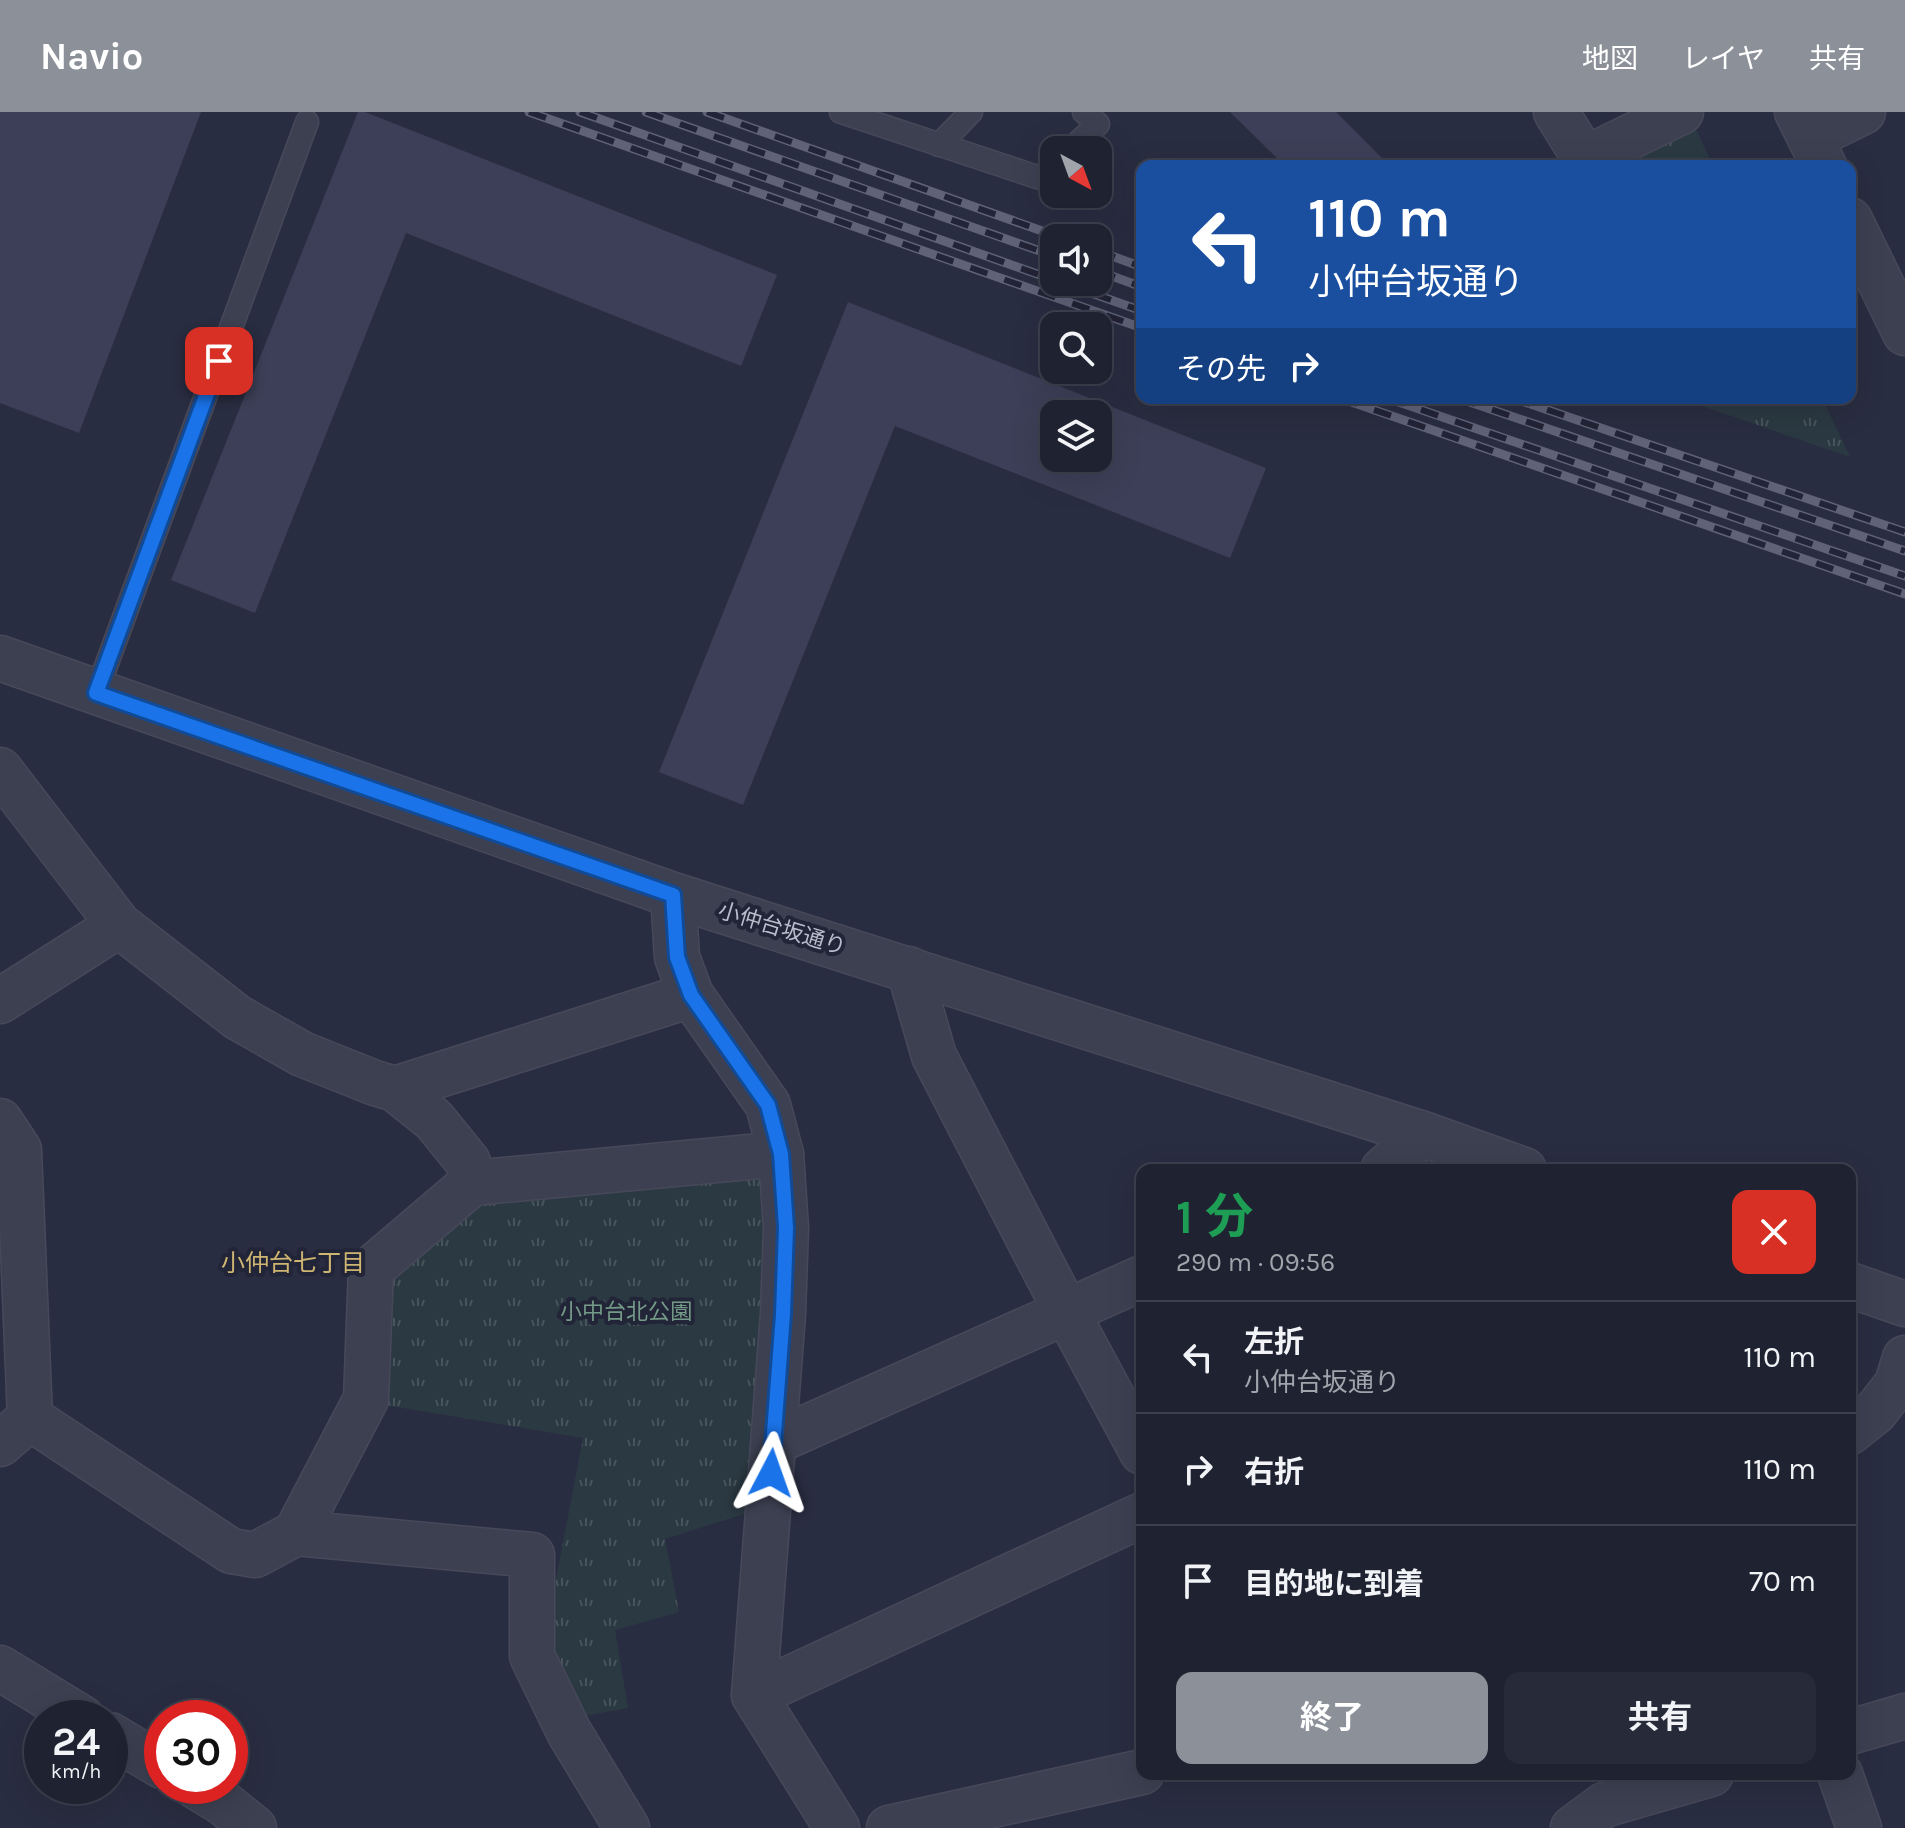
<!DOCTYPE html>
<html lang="ja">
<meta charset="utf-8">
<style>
body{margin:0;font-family:Karla,"Noto Sans JP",sans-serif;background:#272a39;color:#f1f3f6;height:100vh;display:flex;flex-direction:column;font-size:30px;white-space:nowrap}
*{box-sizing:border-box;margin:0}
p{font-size:26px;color:#a1a4ab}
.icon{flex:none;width:44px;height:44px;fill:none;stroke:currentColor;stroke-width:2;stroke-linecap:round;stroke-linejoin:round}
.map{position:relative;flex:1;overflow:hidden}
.drawer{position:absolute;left:1136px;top:1052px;width:720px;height:616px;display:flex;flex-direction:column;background:#1f2231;border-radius:16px;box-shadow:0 8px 32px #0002,0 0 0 2px #3c3f4d}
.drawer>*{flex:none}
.guide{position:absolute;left:1136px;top:48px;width:720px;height:244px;border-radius:16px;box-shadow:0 8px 32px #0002,0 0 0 2px #3c3f4d;background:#1a4fa0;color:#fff;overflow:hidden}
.needle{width:52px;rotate:139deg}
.buttons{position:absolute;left:1040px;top:24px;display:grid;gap:16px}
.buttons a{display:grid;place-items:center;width:72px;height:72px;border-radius:16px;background:#1f2231;box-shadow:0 8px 32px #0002,0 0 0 2px #3c3f4d;font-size:40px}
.speed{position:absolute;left:24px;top:1588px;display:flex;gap:16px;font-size:40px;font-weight:700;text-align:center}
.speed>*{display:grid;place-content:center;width:104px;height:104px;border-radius:50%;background:#1f2231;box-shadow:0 8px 32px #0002,0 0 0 2px #3c3f4d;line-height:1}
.speed small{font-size:20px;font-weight:400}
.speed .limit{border:12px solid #d22;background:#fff;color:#111}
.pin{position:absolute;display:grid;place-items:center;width:68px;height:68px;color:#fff;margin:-34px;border-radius:16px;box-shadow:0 4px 12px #0006}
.me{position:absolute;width:88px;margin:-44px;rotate:4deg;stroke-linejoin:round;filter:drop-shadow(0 0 6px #0008)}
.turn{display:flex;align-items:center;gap:28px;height:168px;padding:0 40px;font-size:36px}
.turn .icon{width:104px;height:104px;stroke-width:2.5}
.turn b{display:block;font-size:56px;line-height:68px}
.then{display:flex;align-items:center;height:76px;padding:0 40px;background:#0003;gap:16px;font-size:30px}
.round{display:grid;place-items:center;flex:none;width:84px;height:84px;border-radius:16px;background:#272a39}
.head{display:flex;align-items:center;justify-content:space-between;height:136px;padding:0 40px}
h1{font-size:48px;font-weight:700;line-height:60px;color:#1e9e55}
.action{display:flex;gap:16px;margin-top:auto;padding:16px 40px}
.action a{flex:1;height:92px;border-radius:16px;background:#8c9099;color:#fff;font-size:32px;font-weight:700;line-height:92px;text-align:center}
.action a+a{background:#272a39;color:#f1f3f6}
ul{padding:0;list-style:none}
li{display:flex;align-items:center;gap:24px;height:112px;padding:0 40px;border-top:2px solid #3c3f4d}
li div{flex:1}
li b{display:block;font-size:30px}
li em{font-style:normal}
header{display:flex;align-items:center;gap:48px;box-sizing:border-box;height:112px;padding:0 40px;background:#8c9099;color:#fff}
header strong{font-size:38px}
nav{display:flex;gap:44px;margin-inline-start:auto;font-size:28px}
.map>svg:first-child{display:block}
.park{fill:url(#park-tufts)}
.building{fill:#3c3f57;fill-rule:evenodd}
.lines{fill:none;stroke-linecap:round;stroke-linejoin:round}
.service-casing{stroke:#47495a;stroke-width:25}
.minor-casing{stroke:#47495a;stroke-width:47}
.tertiary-casing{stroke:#47495a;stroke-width:47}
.service{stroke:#3d4051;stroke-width:22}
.minor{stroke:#3d4051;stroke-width:44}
.tertiary{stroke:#3d4051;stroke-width:44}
.rail-casing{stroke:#606378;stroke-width:9}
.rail{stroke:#222437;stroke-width:6;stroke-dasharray:18;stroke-linecap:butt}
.route-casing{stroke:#114b97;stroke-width:20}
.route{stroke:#1a73e8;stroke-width:14}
.labels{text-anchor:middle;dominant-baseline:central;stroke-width:8;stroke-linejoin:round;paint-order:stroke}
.street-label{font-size:22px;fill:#babccb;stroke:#222437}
.park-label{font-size:22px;fill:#749a88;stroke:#222437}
.neighbourhood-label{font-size:24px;fill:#ceb572;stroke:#222437}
</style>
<header>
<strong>Navio</strong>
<nav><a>地図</a><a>レイヤ</a><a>共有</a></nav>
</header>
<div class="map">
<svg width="1905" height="1716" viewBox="0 0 1905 1716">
<defs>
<pattern id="park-tufts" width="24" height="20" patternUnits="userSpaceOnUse" patternTransform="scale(2)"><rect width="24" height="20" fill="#2b3942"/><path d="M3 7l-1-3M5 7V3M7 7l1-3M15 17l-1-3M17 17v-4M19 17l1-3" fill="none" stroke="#48545c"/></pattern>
</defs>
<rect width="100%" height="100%" fill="#292d41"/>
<!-- park -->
<g class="park">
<path d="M1693,11L1713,54H1641L1635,42Z"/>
<path d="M1679,286H1822L1850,345Z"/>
<path d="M751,1051L768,1067L750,1400L665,1427L679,1500L615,1518L628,1596L572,1606L543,1535L583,1326L373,1291L380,1159L472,1082Z"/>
</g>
<!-- building -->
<g class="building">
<path d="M0,0H201L79,321L0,291Z"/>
<path d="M358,0H365L777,163L741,254L406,121L255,501L171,468Z"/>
<path d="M1230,0H1336L1390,54H1285Z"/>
<path d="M848,190L1266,356L1230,446L895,314L743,693L659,660ZM1054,302H1098V346H1054Z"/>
</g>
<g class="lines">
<!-- service casing -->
<g class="service-casing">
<g id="service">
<path d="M841,0L1040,66L1054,53"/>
<path d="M939,33L971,0"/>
<path d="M1070,38L1098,12L1084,0"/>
<path d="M96,581L307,10"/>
</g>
</g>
<!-- minor casing -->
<g class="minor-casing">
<g id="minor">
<path d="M1556,0L1585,47L1681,0"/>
<path d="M1797,0L1824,54"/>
<path d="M1810,26L1863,0"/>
<path d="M1850,108L1905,221"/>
<path d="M0,658L119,813L237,905L302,942L375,971L395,977L434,1008L468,1050L472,1071L371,1157L366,1287L296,1421"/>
<path d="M673,783L677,845L691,883L768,993L781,1042L786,1116L783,1202L754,1583L837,1716"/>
<path d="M909,857L934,944L1066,1199L1142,1340"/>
<path d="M0,889L119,813"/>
<path d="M395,977L691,883"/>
<path d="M0,1009L19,1038L30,1306"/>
<path d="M1383,1058L1423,1022"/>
<path d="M472,1071L781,1042"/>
<path d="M1850,1320L1875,1300L1897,1272L1905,1246"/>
<path d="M774,1330L1142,1166"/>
<path d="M0,1332L30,1306L231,1439L255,1443L296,1421L532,1443V1544L569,1620L627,1716"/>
<path d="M0,1556L82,1606"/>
<path d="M754,1583L1142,1403"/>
<path d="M1850,1620L1905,1604"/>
<path d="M110,1623L162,1654"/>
<path d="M1840,1662L1859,1716"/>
<path d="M195,1674L223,1691L254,1716"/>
<path d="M889,1716L1142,1660"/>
<path d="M1573,1716L1604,1693L1711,1662"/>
</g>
</g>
<!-- tertiary casing -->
<g class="tertiary-casing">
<g id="tertiary">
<path d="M0,546L673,783L1423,1022L1524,1058"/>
<path d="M1850,1173L1905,1192"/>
</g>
</g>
<!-- service -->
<use href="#service" class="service"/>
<!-- minor -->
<use href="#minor" class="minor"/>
<!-- tertiary -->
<use href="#tertiary" class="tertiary"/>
<!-- rail casing -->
<g class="rail-casing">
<g id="rail">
<path d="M529,0L1142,216"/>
<path d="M580,0L1054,168"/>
<path d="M646,0L1054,144"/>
<path d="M707,0L1062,126"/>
<path d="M1098,139L1142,155"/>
<path d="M1098,159L1142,175"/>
<path d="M1060,170L1142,199"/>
<path d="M1340,286L1905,482"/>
<path d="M1387,286L1905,464"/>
<path d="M1458,286L1905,439"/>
<path d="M1513,286L1905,420"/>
</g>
</g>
<!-- rail -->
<use href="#rail" class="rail"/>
</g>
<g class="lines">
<!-- route casing -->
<g class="route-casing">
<path id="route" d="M219,249L96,581L673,783L677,845L691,883L768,993L781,1042L786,1116L783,1202L771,1361"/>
</g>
<!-- route -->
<use href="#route" class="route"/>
</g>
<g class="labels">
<!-- street labels -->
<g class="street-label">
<text transform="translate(782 817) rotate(17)">小仲台坂通り</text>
</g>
<!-- park labels -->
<g class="park-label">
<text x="626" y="1200">小中台北公園</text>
</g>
<!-- neighbourhood labels -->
<g class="neighbourhood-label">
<text x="293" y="1151">小仲台七丁目</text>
</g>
</g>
</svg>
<div class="buttons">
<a><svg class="needle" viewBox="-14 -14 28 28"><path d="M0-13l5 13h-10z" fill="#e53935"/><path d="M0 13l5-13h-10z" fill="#a1a4ab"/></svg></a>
<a><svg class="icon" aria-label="sound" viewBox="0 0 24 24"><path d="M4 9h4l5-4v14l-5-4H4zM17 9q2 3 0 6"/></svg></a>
<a><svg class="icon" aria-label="search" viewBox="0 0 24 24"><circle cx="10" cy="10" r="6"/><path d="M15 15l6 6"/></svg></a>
<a><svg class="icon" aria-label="layers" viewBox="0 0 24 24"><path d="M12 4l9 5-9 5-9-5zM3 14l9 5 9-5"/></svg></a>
</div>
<div class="speed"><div>24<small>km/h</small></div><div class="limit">30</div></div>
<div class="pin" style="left:219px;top:249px;background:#d93025"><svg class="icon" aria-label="arrive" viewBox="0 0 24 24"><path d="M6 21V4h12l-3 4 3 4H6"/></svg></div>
<svg class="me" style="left:771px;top:1361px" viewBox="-20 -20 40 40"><path d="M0-17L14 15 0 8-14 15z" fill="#1a73e8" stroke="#fff" stroke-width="4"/></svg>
<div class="guide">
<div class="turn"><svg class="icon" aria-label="left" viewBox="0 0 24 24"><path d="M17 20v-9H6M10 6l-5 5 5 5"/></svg><div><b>110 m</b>小仲台坂通り</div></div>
<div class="then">その先<svg class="icon" aria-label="right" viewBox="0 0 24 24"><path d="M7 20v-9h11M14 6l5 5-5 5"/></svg></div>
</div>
<section class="drawer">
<div class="head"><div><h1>1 分</h1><p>290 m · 09:56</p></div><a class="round" style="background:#d93025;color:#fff"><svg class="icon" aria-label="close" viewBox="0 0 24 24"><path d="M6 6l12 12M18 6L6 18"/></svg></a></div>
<ul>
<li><svg class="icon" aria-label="left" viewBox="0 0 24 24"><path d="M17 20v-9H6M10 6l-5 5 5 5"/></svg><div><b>左折</b><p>小仲台坂通り</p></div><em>110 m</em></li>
<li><svg class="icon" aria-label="right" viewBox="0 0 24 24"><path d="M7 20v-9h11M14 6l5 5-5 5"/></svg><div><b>右折</b></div><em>110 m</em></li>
<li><svg class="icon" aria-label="arrive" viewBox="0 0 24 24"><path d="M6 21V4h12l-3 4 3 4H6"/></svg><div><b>目的地に到着</b></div><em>70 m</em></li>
</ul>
<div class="action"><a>終了</a><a>共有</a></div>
</section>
</div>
